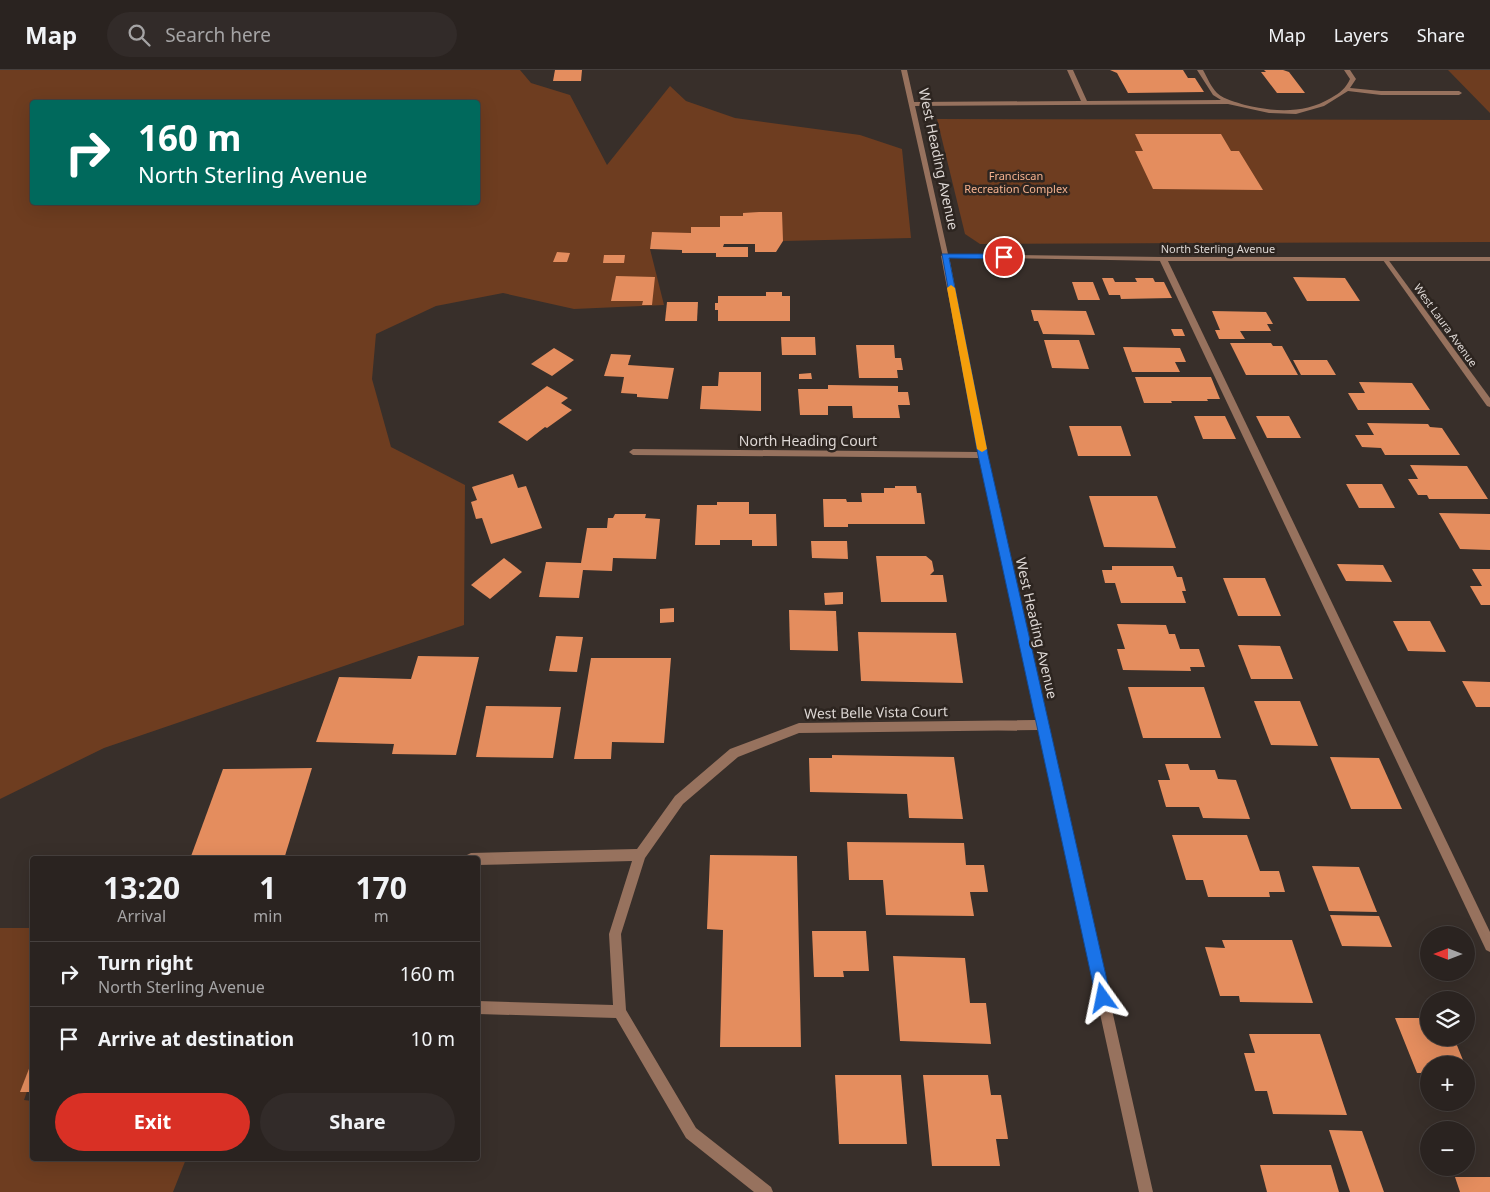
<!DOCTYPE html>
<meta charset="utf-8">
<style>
body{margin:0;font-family:"Noto Sans",sans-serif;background:#322b29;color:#f1f3f6;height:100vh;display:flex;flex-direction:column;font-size:19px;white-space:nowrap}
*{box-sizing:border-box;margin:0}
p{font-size:16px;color:#a5a4a5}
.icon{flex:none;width:28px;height:28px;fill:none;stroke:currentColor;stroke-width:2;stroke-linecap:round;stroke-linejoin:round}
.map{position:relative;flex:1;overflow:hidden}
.panel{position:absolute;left:30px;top:786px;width:450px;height:305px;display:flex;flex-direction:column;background:#2a2320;border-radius:5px;box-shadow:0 5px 20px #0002,0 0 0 1px #46403e}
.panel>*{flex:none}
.top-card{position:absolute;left:30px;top:30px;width:450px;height:105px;border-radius:5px;box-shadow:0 5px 20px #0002,0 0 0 1px #46403e;background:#00695c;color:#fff;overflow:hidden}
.needle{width:32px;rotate:270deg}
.tools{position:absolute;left:1420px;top:856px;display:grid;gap:10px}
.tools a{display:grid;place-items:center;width:55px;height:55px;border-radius:50%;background:#2a2320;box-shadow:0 5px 20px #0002,0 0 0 1px #46403e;font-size:25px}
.pin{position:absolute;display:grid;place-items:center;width:42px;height:42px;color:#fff;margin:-21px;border:2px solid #fff;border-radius:50%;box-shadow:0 1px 5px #0007}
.me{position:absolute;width:55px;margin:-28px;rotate:348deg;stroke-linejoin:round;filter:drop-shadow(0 0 4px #0008)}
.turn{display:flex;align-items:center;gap:18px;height:105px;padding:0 25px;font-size:22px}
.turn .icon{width:65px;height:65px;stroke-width:2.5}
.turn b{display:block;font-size:35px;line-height:42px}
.eta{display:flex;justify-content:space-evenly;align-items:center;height:85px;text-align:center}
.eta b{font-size:30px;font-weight:700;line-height:35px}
.primary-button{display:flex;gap:10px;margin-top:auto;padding:10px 25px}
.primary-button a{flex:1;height:58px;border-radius:30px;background:#d93025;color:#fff;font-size:20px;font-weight:700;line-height:58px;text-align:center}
.primary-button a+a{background:#322b29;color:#f1f3f6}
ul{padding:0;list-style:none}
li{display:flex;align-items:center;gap:15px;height:65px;padding:0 25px;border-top:1px solid #46403e}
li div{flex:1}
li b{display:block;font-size:19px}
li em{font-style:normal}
header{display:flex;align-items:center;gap:30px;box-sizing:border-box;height:70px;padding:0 25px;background:#2a2320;border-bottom:1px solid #46403e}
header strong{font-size:24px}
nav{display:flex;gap:28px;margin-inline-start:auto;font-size:18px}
.search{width:350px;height:45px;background:#322b29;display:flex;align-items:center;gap:12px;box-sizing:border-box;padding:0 18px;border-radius:28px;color:#a5a4a5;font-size:19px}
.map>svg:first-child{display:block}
.green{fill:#6e3d20;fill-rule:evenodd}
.building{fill:#e48d5e}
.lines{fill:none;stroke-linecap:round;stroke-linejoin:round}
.service{fill:#97725e;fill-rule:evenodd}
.minor{fill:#97725e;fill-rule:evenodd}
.tertiary{fill:#97725e;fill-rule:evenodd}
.route{fill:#1a73e8;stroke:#114b97}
.slow{fill:#f59e0b}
.labels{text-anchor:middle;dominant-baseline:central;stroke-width:5;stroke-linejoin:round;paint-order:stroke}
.far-park-label{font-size:11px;fill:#f4b18e;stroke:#2d2520}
.far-street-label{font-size:11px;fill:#ddd7d4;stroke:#2d2520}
.street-label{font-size:14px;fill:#ddd7d4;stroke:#2d2520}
</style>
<header>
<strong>Map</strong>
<div class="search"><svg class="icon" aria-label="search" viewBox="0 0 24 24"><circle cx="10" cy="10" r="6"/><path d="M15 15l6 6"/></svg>Search here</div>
<nav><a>Map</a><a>Layers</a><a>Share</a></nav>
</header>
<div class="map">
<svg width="1490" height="1122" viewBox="0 0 1490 1122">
<rect width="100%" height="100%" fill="#382f2a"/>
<!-- green -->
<g class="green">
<path d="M0,0H520L531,13L570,25L607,95L670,16L686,31L735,48L860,65L902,79L911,168L783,171L743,143V146H720V157H691V163H652L650,179L664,235L574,239L503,223L436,236L376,264L372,309L391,377L465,415L464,555L104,678L0,729ZM32,32H478V132H32Z"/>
<path d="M1448,0H1490V43Z"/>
<path d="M937,49L1490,50V172L980,174L965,164Z"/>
<path d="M0,858H32V1007L24,1030L32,1031V1089H186L173,1122H0Z"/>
</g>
<!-- building -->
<g class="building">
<path d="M555,0H582L581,11H553Z"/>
<path d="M1110,0H1183L1188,8H1195L1204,22L1128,23L1117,3Z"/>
<path d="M1264,0H1283L1289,2L1305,23H1277L1261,2H1266Z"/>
<path d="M1135,64H1221L1231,81H1239L1263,120L1153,119L1135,81H1143Z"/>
<path d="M759,142H782L783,171L776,182H755V174H724L723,177H748V187H716V183H682V180L650,179L652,162L691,163V157H720V146H743V143Z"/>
<path d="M557,182L570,183L567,192H553Z"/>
<path d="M604,185H625L624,193H603Z"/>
<path d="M616,206L655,207L652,235H642L643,231H611Z"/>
<path d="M1293,207L1345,208L1360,231H1307Z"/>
<path d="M1102,208H1113L1115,212H1137L1135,208H1153L1155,212H1164L1172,228L1121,229L1120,225H1109Z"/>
<path d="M1072,212H1093L1100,230H1078Z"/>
<path d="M766,222H782V226H790V251H718V240H715V233H718V226H766Z"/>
<path d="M667,232H698L697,251H665Z"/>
<path d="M1031,240L1086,241L1095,265L1043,264L1038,251H1034Z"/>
<path d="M1212,241L1266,242L1273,254H1267L1271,261H1240L1245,269H1219L1215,260H1220Z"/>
<path d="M1171,259H1182L1185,266H1174Z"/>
<path d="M781,267H815L816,285H782Z"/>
<path d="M1044,270H1079L1089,299L1052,298Z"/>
<path d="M1230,273H1271L1273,276H1282L1298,305H1246Z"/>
<path d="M856,275H894L895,288H901L903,300H897L898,308H859Z"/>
<path d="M1123,277L1180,278L1186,292H1175L1180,302H1132Z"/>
<path d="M554,278L574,290L552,306L531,294Z"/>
<path d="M611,284L631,285L628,295L674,298L668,329L637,327V324L621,323L624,307L604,306Z"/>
<path d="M1293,290H1327L1336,305H1301Z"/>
<path d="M719,302H761V341L700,339L702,316H718Z"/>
<path d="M811,303L812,309H799V304Z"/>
<path d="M1135,307H1211L1220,329H1207L1208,331H1171L1172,333H1144Z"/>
<path d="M1359,312L1412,313L1430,340H1358L1348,323H1365Z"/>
<path d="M828,315L898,316V322H908L910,335H898L900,348H853L852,336H828V345H800L798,319H828Z"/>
<path d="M547,316L568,328L561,333L572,340L547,358L545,357L527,371L498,352Z"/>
<path d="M1194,346H1225L1236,369H1203Z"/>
<path d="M1256,346H1289L1301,368H1267Z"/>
<path d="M1367,353L1428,354L1430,357L1442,358L1460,385H1385L1381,378L1362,377L1355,365H1374Z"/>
<path d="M1069,356H1121L1131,386H1078Z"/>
<path d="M1410,395L1467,396L1488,429H1429L1427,425H1418L1408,409H1418Z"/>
<path d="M513,404L518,418L526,416L542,458L491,474L482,448L476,449L471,432L477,430L472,417Z"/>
<path d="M1346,414H1382L1395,438H1359Z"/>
<path d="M895,416H916L917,423H921L925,454H848V457H824L823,429H846L847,432H862L861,423H884V418H895Z"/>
<path d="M1089,426H1157L1176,478L1104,477Z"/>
<path d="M717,432H749V444H776L777,476H752V470H720V475H695L697,435H717Z"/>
<path d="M1439,443L1490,444V480L1460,479Z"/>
<path d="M615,444H646L645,448L660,449L656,489L613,488L612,501L583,500L579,528L539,527L546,492L581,493L587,458H607L608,448H613Z"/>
<path d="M811,471H847L848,489L812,488Z"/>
<path d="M876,486H926L932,491L934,501L930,505H943L947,532H881Z"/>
<path d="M504,488L522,502L490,529L471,515Z"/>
<path d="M1337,494L1383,495L1392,512L1346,511Z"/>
<path d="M1112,496H1173L1177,507H1182L1186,521H1182L1186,533H1121L1115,513H1105L1102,500H1112Z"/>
<path d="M1472,499H1490V535H1481L1470,516H1482Z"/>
<path d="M1223,508H1265L1281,546H1238Z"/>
<path d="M843,522V534L825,535L824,523Z"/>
<path d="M674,538V552L660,553V539Z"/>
<path d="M789,540L836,541L838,581L790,580Z"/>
<path d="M1393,551H1430L1446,582L1408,581Z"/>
<path d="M1117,554L1166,555L1169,564H1175L1180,579H1199L1205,597H1190L1191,601L1123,600L1117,579H1125Z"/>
<path d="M858,562L956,563L963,613L861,611Z"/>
<path d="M556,566L583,567L577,602L549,601Z"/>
<path d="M1238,575L1280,576L1293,609H1251Z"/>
<path d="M418,586L479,587L456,685L392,684L394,674L316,672L339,607L411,609Z"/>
<path d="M591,588H671L664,673L612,672L611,689H574Z"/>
<path d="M1462,611L1490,612V637H1476Z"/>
<path d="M1128,617H1204L1221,668H1143Z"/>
<path d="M1254,631H1300L1318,676L1271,675Z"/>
<path d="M486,636L561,637L553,688L476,687Z"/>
<path d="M832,685L954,687L963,749L909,748L907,724L810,722L809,688H832Z"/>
<path d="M1330,687L1379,688L1402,739H1351Z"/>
<path d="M1165,694H1188L1190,700H1215L1218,709L1236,710L1250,749L1203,748L1199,737H1166L1158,710H1170Z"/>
<path d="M312,698L284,789H190L223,699Z"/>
<path d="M1172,765H1247L1260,801H1279L1285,822H1269L1270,827H1208L1203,810H1186Z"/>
<path d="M847,772L964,773L966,795H984L988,822H970L974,846L886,845L883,810H849Z"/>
<path d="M710,785L797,786L801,977H720L723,860L707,859Z"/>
<path d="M1312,796L1359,797L1377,842L1329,841Z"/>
<path d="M1330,845L1379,846L1392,877L1342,876Z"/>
<path d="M812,861H866L869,901H843L844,907H814Z"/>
<path d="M1222,870H1292L1313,933L1240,932L1239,926H1220L1205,877L1225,878Z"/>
<path d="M893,886L965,888L970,933H986L991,974L900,971Z"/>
<path d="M1395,948H1429V968H1454L1465,995H1429V1003H1417Z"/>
<path d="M1249,964H1320L1347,1045L1273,1044L1267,1021H1255L1244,983H1255Z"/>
<path d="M32,991V1022H20Z"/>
<path d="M835,1005H901L907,1074H839Z"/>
<path d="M923,1005H988L991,1025H1001L1008,1069H996L1000,1096H932Z"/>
<path d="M1329,1060L1362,1061L1384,1122H1350Z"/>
<path d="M1260,1095H1331L1339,1122H1267Z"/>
<path d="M1455,1107H1490V1122H1460Z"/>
</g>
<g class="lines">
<!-- service -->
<g class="service">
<path d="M1067,0H1073L1087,31L1221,30L1213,25L1197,0H1203C1207,7 1211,17 1217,23C1225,30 1236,32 1245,35C1275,42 1304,44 1331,28C1340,23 1346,18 1350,9L1344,0H1350L1356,9L1350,18L1381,21H1459L1462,23L1459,25H1381L1348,21L1324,36L1296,44L1269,43L1228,34L912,36L909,34L912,32L1081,31Z"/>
<path d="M1161,188L1167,189L1490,862V882L1486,880L1159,189Z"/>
</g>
<!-- minor -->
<g class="minor">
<path d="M943,185L949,186L987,385L1153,1122H1139L1038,660L799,663L738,687L683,734L645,788L621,864L626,940L696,1058L771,1117L773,1122H754L686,1068L616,948L478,944V931L613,935L609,864L632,791L478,795V789H465L467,785L471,783L637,779L675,726L730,679L799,653L1036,650L979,388L633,385L629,382L633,379L978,382L941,186Z"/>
<path d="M1383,188H1387L1490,328V337L1487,336L1383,190Z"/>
</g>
<!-- tertiary -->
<path class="tertiary" d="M901,0H907L948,184L1163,187H1490V191H1163L943,187Z"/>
</g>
<!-- route -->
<path class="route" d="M942,184H1004L1008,187L1004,189L949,188L988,385L1111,928L1108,933L1103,935L1098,933L1096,928L978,385Z"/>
<!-- slow -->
<path class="slow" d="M951,215L955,218L987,379L982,382L977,379L947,218Z"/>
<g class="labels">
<!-- far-park labels -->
<g class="far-park-label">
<text x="1016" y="105">Franciscan<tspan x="1016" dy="13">Recreation Complex</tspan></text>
</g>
<!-- far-street labels -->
<g class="far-street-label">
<text x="1218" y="178">North Sterling Avenue</text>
<text transform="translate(1446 255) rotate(54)">West Laura Avenue</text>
</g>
<!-- street labels -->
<g class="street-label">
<text transform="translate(939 89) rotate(78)">West Heading Avenue</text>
<text x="808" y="370">North Heading Court</text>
<text transform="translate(1037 558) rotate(77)">West Heading Avenue</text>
<text transform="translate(876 642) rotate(-1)">West Belle Vista Court</text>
</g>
</g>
</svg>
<div class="tools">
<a><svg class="needle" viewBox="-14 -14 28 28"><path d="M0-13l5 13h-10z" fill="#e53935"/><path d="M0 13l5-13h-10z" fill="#a5a4a5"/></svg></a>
<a><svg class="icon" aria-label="layers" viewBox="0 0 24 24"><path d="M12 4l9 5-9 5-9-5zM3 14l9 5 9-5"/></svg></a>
<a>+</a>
<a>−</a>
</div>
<div class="pin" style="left:1004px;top:187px;background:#d93025"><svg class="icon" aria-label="arrive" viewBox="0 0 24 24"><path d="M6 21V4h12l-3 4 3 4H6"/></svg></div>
<svg class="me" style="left:1103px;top:928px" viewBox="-20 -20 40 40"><path d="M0-17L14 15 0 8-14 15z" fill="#1a73e8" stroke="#fff" stroke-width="4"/></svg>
<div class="top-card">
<div class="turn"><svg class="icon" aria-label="right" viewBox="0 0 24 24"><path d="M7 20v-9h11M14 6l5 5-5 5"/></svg><div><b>160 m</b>North Sterling Avenue</div></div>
</div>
<section class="panel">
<div class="eta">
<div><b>13:20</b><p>Arrival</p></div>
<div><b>1</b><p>min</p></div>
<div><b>170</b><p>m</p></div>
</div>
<ul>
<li><svg class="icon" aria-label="right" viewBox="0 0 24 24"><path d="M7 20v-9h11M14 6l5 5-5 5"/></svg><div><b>Turn right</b><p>North Sterling Avenue</p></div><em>160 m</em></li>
<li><svg class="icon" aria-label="arrive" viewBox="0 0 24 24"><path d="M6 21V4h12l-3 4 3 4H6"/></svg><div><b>Arrive at destination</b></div><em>10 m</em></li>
</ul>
<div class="primary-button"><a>Exit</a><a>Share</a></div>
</section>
</div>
